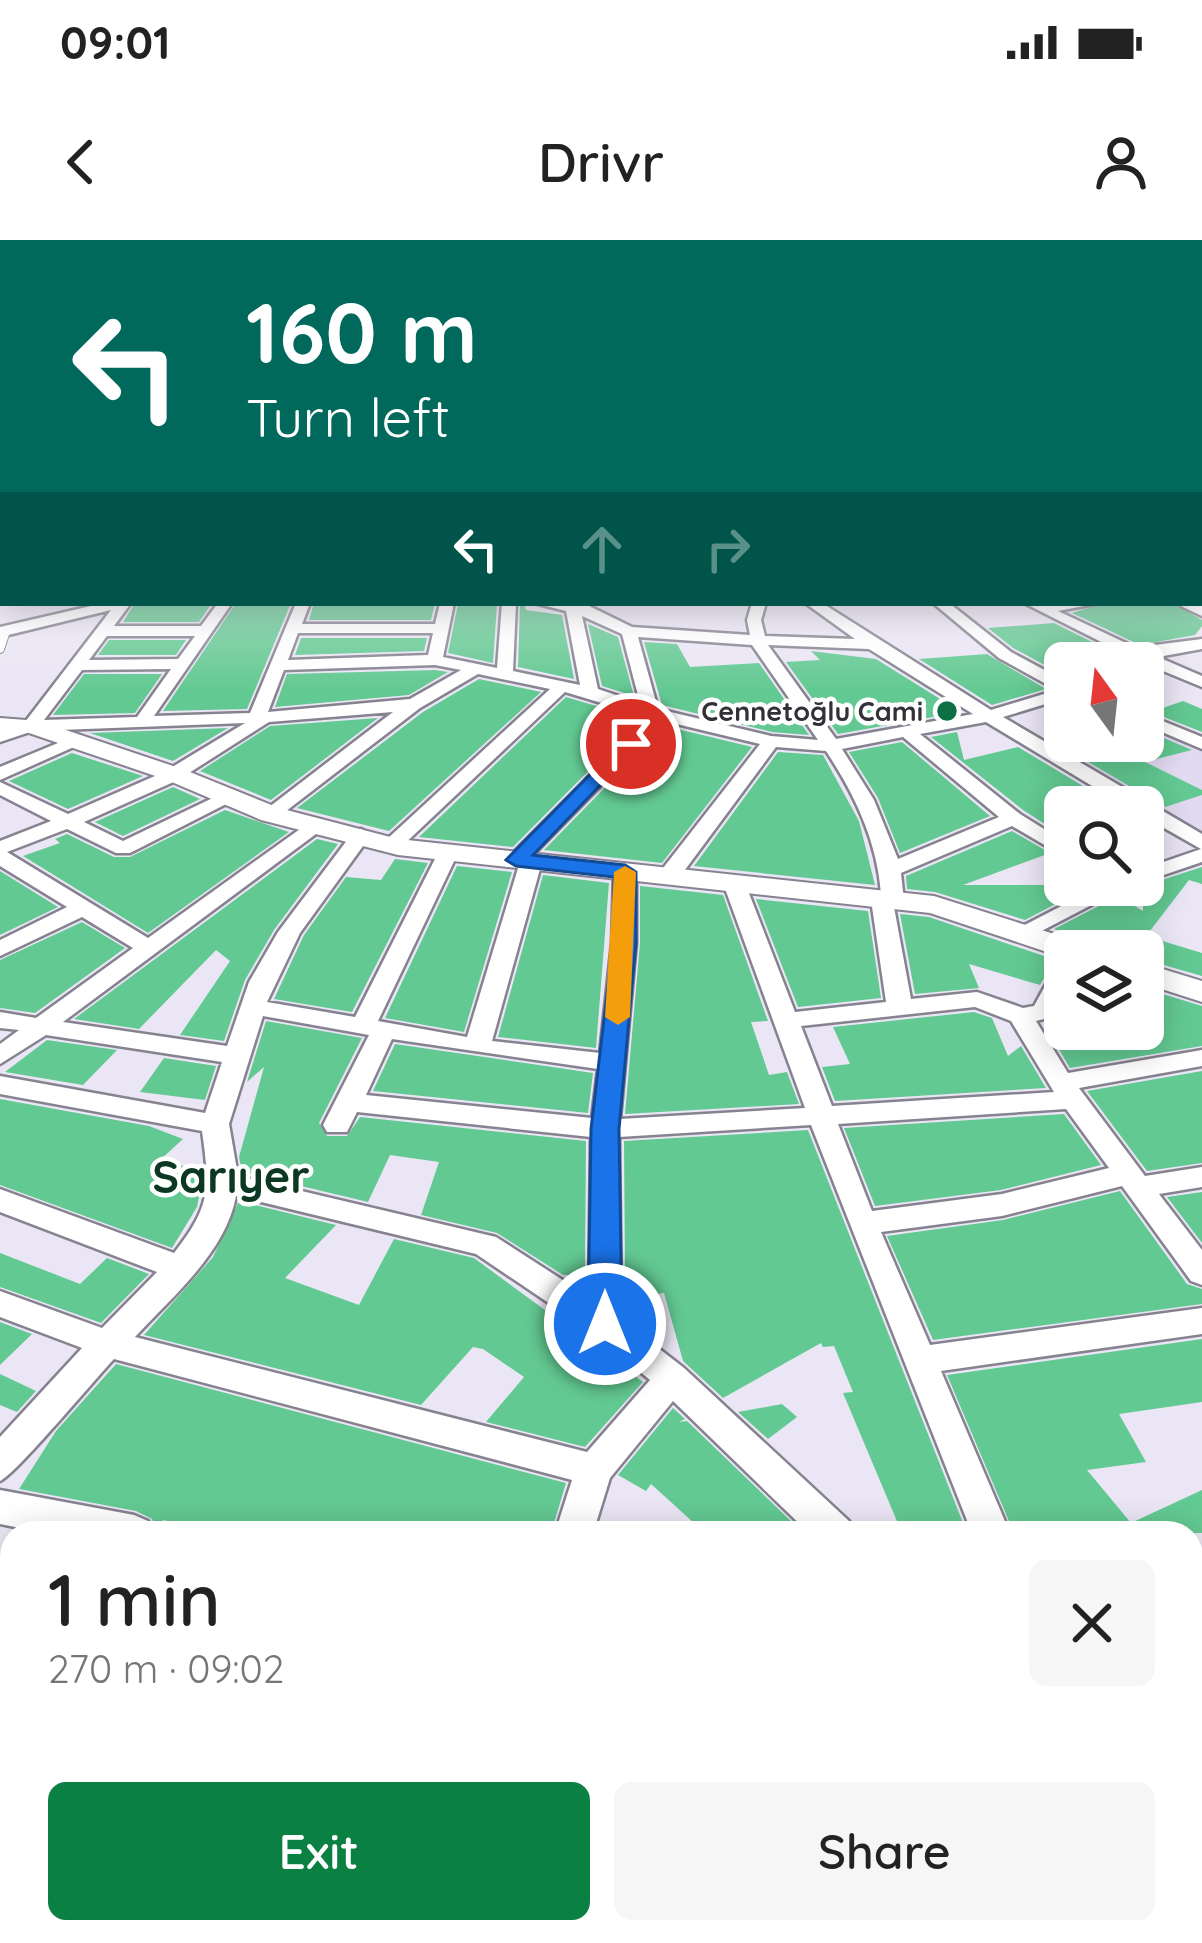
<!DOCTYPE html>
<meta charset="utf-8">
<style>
body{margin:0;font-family:Quicksand,sans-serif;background:#f6f6f6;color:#222;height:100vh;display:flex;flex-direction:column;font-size:45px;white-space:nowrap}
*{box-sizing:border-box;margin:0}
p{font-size:39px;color:#767676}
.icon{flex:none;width:66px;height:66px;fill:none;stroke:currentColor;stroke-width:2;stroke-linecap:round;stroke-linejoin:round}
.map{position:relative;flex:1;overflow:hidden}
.details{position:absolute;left:0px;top:1281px;width:1203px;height:423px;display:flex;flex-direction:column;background:#fff;border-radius:36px 36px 0 0;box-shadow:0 6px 30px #0003}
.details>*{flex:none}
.guide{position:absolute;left:0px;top:0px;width:1203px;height:366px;box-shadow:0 6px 30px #0003;background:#00695c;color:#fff;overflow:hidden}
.needle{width:78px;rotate:345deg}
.fabs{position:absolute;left:1044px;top:402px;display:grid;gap:24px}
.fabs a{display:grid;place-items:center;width:120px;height:120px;border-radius:18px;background:#fff;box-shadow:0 6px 30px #0003;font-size:60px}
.pin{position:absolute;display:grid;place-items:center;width:102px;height:102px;color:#fff;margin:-51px;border:6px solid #fff;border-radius:50%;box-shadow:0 3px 12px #0007}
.me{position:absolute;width:132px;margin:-66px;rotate:0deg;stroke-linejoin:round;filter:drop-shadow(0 0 9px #0008)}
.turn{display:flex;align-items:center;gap:42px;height:252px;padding:0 48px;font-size:54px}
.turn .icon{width:156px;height:156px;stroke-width:2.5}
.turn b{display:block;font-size:84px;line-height:102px}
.lanes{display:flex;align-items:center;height:114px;padding:0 48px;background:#0003;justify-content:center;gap:60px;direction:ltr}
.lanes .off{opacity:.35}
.round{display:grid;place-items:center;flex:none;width:126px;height:126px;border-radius:18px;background:#f6f6f6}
.summary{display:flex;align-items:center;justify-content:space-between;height:204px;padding:0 48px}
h1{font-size:72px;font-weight:600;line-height:90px}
.cta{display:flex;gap:24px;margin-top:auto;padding:24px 48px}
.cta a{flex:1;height:138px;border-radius:18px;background:#0b8043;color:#fff;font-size:48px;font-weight:600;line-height:138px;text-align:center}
.cta a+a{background:#f6f6f6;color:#222}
.status{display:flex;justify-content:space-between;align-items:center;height:84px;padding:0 60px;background:#fff;direction:ltr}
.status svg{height:33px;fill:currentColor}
header{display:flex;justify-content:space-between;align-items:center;height:156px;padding:0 48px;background:#fff;font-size:54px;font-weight:600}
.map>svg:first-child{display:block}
.built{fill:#e1daf1}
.building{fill:#63c992}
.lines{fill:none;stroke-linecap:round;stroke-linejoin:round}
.lane-casing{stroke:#868290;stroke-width:10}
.street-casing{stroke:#868290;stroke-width:5}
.secondary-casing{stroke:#868290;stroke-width:4}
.primary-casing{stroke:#868290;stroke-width:4}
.highway-casing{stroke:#868290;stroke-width:4}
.lane{stroke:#fff;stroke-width:8}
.street{fill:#fff;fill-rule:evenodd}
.secondary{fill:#fff;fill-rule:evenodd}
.primary{fill:#fff;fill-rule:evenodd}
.highway{fill:#fff;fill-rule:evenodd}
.route{fill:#1a73e8;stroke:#114b97;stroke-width:3}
.slow{fill:#f59e0b}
.poi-dot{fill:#0d6f45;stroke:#fff;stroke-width:4.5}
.labels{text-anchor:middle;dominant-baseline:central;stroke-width:9;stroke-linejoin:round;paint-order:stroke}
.far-poi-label{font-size:27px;font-weight:bold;fill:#333137;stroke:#fff;text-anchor:end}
.district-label{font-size:45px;font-weight:bold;fill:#0c3722;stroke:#fff}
</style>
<div class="status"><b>09:01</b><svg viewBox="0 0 49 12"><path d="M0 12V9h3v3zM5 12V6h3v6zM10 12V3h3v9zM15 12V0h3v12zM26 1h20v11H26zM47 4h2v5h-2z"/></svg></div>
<header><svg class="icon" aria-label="back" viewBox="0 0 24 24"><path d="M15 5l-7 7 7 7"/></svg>Drivr<svg class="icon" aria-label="person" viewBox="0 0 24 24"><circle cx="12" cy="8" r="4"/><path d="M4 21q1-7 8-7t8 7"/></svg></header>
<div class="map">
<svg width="1202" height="1703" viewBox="0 0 1202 1703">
<rect width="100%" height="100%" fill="#ebe6f5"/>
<!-- built -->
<path class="built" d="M1151,487L1202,512V598L1051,507L1071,501H1143V490Z"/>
<!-- building -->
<g class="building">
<path d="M135,363H212L199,382H123Z"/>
<path d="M236,363H291L247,469L163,471Z"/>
<path d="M314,363H435L431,380H309Z"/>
<path d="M524,363L526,370L562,375L574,439L518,427L520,364Z"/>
<path d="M1104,363L1175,364L1202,380V386L1195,395L1140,405L1072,373Z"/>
<path d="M458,364H497L493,423L448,413Z"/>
<path d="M1054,383L1106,409L1102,410L1133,423H1065V436L1013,408L988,388Z"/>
<path d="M588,384L618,397L634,456L602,446Z"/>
<path d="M301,398H427L424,411L295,415Z"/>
<path d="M109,400H186L176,415H98Z"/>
<path d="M644,402L677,404L690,427L759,423L809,495L772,492L662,465Z"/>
<path d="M811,411L876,419L961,472L838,494L786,422L820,420Z"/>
<path d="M987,414L1046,449L992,465L919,419Z"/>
<path d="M435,430L448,432L409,455L275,467L287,434Z"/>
<path d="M84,434H162L135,473L53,475Z"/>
<path d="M479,439L541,452L389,591L297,568L423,472Z"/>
<path d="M566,457L640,479L513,607L419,597Z"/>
<path d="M1183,461L1202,469V492L1151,472Z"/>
<path d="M378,478L271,560L200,531L270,486Z"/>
<path d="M665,486L752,507L662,623L544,610Z"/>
<path d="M228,488L173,521L90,493Z"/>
<path d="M957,492L964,520L1018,507L1118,567H1065V597L1023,570L931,497Z"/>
<path d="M1152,493L1192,510L1145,522L1202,550V555L1165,567L1049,499L1065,495V501L1091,508L1143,501V495Z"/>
<path d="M902,502L990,576L900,613L878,558L849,512Z"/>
<path d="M778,512L823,515L859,581L875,645L694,626Z"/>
<path d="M72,513L143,536L68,569L9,541Z"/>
<path d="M173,547L200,559L123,596L95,582Z"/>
<path d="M225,570L289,592L148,693L23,616L60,603L55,599L67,594L114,617H130Z"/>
<path d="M1012,591L1050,613L963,645H1092L1025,680L935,652L907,649L906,636Z"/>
<path d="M317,599L338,604L274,690L245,740L224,801L180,795L230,721L216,710L139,789L74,779Z"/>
<path d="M395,619L428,623L352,772L274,759L304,695L346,637L381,640Z"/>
<path d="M457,626L512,632L464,792L385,778Z"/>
<path d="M1202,627V644L1189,640L1146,696L1202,713V736L1143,719V699L1134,711H1095L1087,700L1054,689L1118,656L1143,671V646Z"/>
<path d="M0,631L58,667L0,695Z"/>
<path d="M543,635L609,643L596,808L498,797Z"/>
<path d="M640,646L723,655L768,781L751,782L769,835L787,832L799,864L625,874L640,703Z"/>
<path d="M756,659L868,671L881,758L798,767Z"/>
<path d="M900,674L929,677L1056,720L1040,745L969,724L979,748L915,754Z"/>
<path d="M82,682L125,708L35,773L0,768V720Z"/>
<path d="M1143,748L1202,766V806L1070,828L1044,785L1065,767V789H1143Z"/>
<path d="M974,772L992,778L1008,816L1021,806L1046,848L835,861L822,827L850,824L833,787Z"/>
<path d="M266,781L362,798L319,883L327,896H347L360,877L586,901L585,1035H563L497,993L421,975L439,922L390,915L368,962L242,932L239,917L264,827L247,842Z"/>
<path d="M47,800L117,810L83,845L5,832Z"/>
<path d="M395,804L593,833L588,873L373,851Z"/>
<path d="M164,818L216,826L205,860L140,852Z"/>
<path d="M1202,831V923L1147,931L1087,851Z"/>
<path d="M0,859L149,886L183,899L160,920L202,931V942L197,967L172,1008L0,945Z"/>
<path d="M1064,874L1101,925L1001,950L875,966L844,888Z"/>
<path d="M808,890L967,1293H902L843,1153L853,1152L834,1106L823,1107L821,1103L723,1158L683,1121L664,1053L631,1057L625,1035L624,901Z"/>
<path d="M1120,951L1187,1044L1202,1049V1064L933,1100L887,996L1003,980Z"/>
<path d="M1202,952V1003L1167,957Z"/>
<path d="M239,961L336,985L285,1038L359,1065L394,999L474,1018L643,1142L585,1207L486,1182L524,1137L483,1109L473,1107L421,1165L144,1095L213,1017Z"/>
<path d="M0,1013L80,1044L107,1018L149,1034L101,1083L0,1047Z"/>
<path d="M0,1082L32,1094L0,1125Z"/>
<path d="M1202,1099V1162L1119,1174L1146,1222L1087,1230L1131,1283L1202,1250V1293H1014L947,1135Z"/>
<path d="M116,1124L566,1243L551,1293H222L163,1280L162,1293H157L152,1279L136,1271L19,1249L56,1191Z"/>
<path d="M0,1134L36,1151L17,1172L0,1165Z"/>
<path d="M782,1164L797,1177L768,1199L738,1172Z"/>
<path d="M673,1168L685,1179L679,1182L687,1181L792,1282L780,1293H705L651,1244L646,1251L618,1235Z"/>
</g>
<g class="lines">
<!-- lane casing -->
<g class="lane-casing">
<path id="lane" d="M0,409L6,391"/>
</g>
<!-- street casing -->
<g class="street-casing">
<g id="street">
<rect x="0" y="211" width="3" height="5"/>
<rect x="1200" y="223" width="2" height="6"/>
<path d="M0,232H3L0,239Z"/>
<path d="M3,259V267L0,268V260Z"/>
<path d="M3,282V290L0,291V283Z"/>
<path d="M1202,299V307L1200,308V300Z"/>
<rect x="0" y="305" width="3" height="8"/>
<rect x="0" y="330" width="3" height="8"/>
<rect x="1200" y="333" width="2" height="9"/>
<path d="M3,352V361H0V353Z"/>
<path d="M104,363H131L114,386H201L218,363H232L154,476L250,473L296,363H310L302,384H435L440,363H454L443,417L497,428L502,363H516L513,431L580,445L566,371L534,363H583L632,387L750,395L747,380L752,363H766L761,380L765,396L855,399L805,363H822L991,470L1057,450L999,418L933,363H949L1011,412L1065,441V458L1003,477L1202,594V622L1143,642V629L1201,609L1143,576V567H1127L986,482L920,494L1020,574L1065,602V617L1012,586L901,633L904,661L894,667L911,759L977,752L1023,768L1034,766L1057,724L1065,722V753L1052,777L1036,781L1068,833L1202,810V826L1079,848L1145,936L1202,927V947L1159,954L1202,1010V1045L1191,1041L1122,946L1002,976L881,992L930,1105L1202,1068V1094L941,1131L1010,1293H972L811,885L619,897L621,1079L684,1128L849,1281L854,1293H809L673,1161L610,1238L593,1293H555L572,1240L114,1119C95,1139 15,1235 0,1241V1197L82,1108L0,1077V1051L102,1088L157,1032L0,972V949L174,1013C211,966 210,949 202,891L0,854V836L205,873L222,822L46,795L0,824V804L19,790L0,788V772L36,778L133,708L82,677L0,716V700L67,667L0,626V601L51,581L0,555V542L68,574L164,532L245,483L33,491L0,502V491L25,482L111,370L0,397V387ZM582,376L622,394L640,463L598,449ZM298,393H433L428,415L288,420ZM107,396H195L178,419L89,420ZM638,397L752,405L818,500L771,496L658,469ZM768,405L869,409L973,474L836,499ZM435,425L461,430L410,459L268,472L284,430ZM171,429L137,477L44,480L82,430ZM478,434L550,449L386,600V608H400L565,452L648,477L506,620L519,625L467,797L378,781L458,613L448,607L438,613L355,777L267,762L300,693L371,595L361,589L354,591L278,692L249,742L227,806L63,782L324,588L314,582L307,584L148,698L7,612L67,589L116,613H130L238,558L221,554L123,601L84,582L178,540L269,482L393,472L260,574L270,580L277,578L420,468ZM664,481L760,504L660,632V642H676L776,507L826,511C855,555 877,601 881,654L871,660L886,762L795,772L745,643L734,637L723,643L805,868L620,879L636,703V632L625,626L614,632L612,703L600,813L492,801L542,622L532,616ZM903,497L999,577L898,619L874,560L842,509ZM975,767L1011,781L1054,852L832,866L801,786ZM263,776L369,795L323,885L327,892H347L357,872L591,897L589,1057L496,997L238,936L229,884ZM392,799L598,829L592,878L366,855ZM1066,869L1109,928L1002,954L872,971L838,884ZM236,956L476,1014L593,1093L650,1140L587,1212L135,1097C172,1057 226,1012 236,956Z"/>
<path d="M1024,363H1100L1058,371L1145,412L1155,405L1202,399V409L1158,417L1202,436V447L1151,426L1143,431V423Z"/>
<path d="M1179,363L1202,366V376L1181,366Z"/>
<path d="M1143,473L1202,497V509L1143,484Z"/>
<path d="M70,498L85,502L0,540V527Z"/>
<path d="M1102,645H1130L1028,698H1012L1009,693Z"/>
<path d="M0,1250L134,1275L148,1281L153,1293H45L0,1284Z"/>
<path d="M1202,1369V1412L1191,1416V1373Z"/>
<path d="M1191,1527L1202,1532V1585L1191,1580Z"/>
<path d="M0,1546L12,1548V1594L0,1592Z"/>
<path d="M439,1692H487L486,1703H436Z"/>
<path d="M615,1692H725L721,1703H619Z"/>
</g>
</g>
<!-- secondary casing -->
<g class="secondary-casing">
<g id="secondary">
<path d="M0,478L39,481L185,530L279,568L398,599L934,656L1086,704L1091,711H1065V718L930,673L398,615L261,580L167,540L29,493L0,492Z"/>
<path d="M1143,723L1202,741V762L1143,743Z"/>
</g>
</g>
<!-- primary casing -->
<g class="primary-casing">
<rect id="primary" x="1200" y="247" width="2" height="11"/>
</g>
<!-- highway casing -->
<g class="highway-casing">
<path id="highway" d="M1200,237L1202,238V250L1200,249Z"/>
</g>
<!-- lane -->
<use href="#lane" class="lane"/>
<!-- street -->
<use href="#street" class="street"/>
<!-- secondary -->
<use href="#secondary" class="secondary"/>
<!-- primary -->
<use href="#primary" class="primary"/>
<!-- highway -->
<use href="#highway" class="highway"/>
</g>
<!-- sky -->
<linearGradient id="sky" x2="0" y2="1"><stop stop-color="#94a8ea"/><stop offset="0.47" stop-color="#f6f4fa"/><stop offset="1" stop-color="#f6f4fa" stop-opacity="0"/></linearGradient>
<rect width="1202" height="450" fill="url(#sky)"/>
<!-- route -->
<path class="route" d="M624,500L640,504L533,615L625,625L636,632V703L619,889L622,1084L617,1093L605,1097L593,1093L588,1084L591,889L613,703L614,637L516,626L506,620Z"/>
<!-- slow -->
<path class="slow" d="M625,626L636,632L630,777L618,785L605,777L614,632Z"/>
<!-- markers -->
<circle class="poi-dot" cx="947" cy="471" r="12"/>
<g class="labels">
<!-- far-poi labels -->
<g class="far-poi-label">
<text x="923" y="471">Cennetoğlu Cami</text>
</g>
<!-- district labels -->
<g class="district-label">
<text x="231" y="936">Sarıyer</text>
</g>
</g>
</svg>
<div class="fabs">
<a><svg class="needle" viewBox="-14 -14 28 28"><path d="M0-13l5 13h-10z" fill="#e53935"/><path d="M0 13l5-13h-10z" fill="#767676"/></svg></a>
<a><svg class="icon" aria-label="search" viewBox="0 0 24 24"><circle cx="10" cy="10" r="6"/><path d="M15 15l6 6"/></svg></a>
<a><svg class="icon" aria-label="layers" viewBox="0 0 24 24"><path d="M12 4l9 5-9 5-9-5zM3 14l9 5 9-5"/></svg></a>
</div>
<div class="pin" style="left:631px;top:504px;background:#d93025"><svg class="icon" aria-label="arrive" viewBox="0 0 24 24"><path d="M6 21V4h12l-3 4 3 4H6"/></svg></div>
<svg class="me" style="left:605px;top:1084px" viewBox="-20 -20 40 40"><circle r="17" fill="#1a73e8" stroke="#fff" stroke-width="3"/><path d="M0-11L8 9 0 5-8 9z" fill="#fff"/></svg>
<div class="guide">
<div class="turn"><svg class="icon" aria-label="left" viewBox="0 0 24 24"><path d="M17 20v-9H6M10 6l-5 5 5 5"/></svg><div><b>160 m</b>Turn left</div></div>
<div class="lanes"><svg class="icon" aria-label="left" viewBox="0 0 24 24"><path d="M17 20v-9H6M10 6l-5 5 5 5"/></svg><svg class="icon off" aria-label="ahead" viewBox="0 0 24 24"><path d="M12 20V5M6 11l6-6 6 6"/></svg><svg class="icon off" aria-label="right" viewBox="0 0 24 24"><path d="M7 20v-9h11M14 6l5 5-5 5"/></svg></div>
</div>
<section class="details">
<div class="summary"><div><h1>1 min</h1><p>270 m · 09:02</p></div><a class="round"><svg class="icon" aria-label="close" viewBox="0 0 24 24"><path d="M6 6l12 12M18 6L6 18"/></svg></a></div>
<div class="cta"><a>Exit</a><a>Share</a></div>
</section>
</div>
